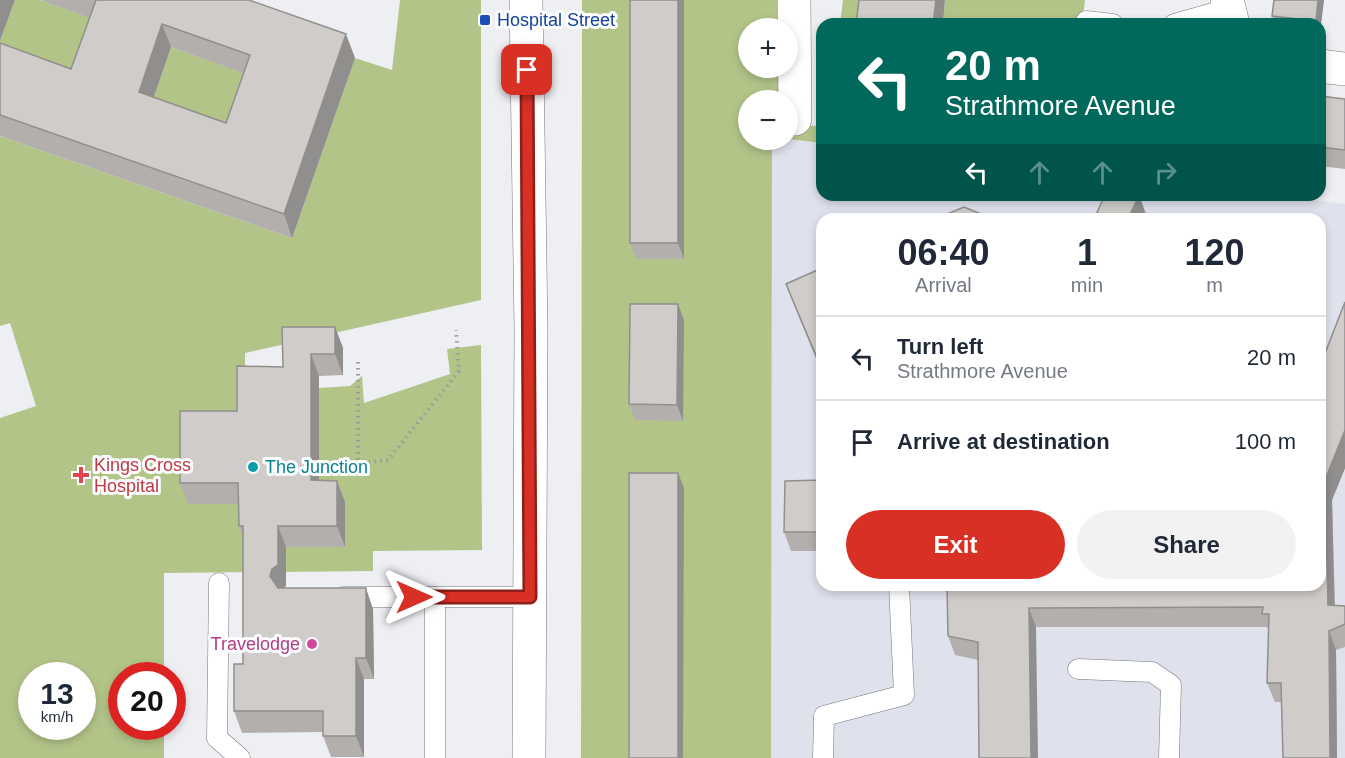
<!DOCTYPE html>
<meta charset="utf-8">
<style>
body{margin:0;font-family:Helvetica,sans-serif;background:#f2f2f3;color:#1f2937;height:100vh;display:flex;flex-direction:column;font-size:22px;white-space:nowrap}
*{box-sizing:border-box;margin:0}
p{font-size:20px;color:#747a83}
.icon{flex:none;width:33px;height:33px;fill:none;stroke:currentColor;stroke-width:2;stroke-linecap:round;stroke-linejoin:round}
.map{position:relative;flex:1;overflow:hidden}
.details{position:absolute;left:816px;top:213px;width:510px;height:378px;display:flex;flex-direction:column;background:#fff;border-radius:18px;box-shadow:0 3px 9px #0003}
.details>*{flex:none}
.banner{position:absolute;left:816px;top:18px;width:510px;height:183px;border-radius:18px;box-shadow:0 3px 9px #0003;background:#00695c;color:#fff;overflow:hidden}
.fabs{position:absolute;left:738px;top:18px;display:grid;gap:12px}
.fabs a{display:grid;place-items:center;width:60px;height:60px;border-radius:50%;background:#fff;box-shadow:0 3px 9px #0003;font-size:30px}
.speed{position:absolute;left:18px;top:662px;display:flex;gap:12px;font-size:30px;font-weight:700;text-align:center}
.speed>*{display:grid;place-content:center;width:78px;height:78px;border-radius:50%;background:#fff;box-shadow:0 3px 9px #0003;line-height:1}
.speed small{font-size:15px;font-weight:400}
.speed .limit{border:9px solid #d22;background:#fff;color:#111}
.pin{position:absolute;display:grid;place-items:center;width:51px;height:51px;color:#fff;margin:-26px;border-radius:12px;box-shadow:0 3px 9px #0006}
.me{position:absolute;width:66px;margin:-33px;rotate:90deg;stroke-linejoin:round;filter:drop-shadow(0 0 4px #0008)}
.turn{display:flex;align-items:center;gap:21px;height:126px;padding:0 30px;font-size:27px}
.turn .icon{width:78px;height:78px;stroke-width:2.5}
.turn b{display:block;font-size:42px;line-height:51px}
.lanes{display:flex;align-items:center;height:57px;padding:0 30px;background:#0003;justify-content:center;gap:30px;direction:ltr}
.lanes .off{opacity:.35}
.eta{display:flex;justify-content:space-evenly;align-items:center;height:102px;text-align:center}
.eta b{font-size:36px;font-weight:700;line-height:42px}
.action{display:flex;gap:12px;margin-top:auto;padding:12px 30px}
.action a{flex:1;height:69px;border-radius:36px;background:#d93025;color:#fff;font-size:24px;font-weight:700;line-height:69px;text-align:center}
.action a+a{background:#f2f2f3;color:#1f2937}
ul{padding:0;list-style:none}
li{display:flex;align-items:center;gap:18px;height:84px;padding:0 30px;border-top:2px solid #e0e1e3}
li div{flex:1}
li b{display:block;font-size:22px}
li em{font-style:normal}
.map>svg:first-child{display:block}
.built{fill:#dfe1ec;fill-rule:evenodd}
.green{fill:#b3c489;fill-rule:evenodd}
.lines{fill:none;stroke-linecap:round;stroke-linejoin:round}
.service-casing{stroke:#757679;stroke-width:21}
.minor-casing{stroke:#757679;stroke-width:34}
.tertiary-casing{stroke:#757679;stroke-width:34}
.path{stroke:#9a9a9d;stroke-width:4;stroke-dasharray:1.5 4.5;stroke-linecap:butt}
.service{stroke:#fff;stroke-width:20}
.minor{stroke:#fff;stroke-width:33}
.tertiary{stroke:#fff;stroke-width:33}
.wall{fill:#b2afad;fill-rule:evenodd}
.shaded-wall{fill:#918f8d}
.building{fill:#cfccc9;stroke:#918f8d;stroke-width:1.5;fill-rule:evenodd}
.route-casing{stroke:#8d1f18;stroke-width:15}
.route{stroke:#d93025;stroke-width:10}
.transit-dot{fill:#1a4fb4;stroke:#fcfdff;stroke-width:2}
.culture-dot{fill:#0f9aa8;stroke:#fcfdff;stroke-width:2}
.health-dot{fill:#e0444e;stroke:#fcfdff;stroke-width:2}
.hotel-dot{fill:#d1479c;stroke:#fcfdff;stroke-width:2}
.labels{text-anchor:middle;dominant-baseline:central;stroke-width:6;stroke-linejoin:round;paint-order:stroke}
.transit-label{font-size:18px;fill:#164399;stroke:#fcfdff;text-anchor:start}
.health-label{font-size:18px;fill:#be3a42;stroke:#fcfdff;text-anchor:start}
.culture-label{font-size:18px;fill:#0d838f;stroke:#fcfdff;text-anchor:start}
.hotel-label{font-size:18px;fill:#b23c85;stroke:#fcfdff;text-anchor:end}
</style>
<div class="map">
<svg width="1345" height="758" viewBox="0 0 1345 758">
<rect width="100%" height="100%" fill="#eeeff3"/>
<!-- built -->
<path class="built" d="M788,139L822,143V195H1267L1345,204V758H771L772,140ZM822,219H1320V585H822Z"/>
<!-- green -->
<g class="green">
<path d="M15,0H40L105,23L80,92L0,64V41Z"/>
<path d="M400,0H481V300L245,353V432L188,504L319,502V388L350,386L362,376L364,403L450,374L447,349L481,345L482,550L373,551V571L164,573V675H122V726H164V758H0V418L36,406L10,323L0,326V136L292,238L355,58L392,70ZM32,675H82V726H32Z"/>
<path d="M582,0H782V28H748V68H783V100H748V140H772L771,758H581Z"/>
<path d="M843,0H869L866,24H840Z"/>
<path d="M945,0H1085L1082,24H943Z"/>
<path d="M171,47L258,78L234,147L147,116Z"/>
<path d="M788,122L822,127V143L788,139Z"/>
</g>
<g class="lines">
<!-- service casing -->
<g class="service-casing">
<g id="service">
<path d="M1086,21L1113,24"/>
<path d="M1174,24L1227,9"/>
<path d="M219,583L217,738L240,758"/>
<path d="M343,597H435"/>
<path d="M1078,669L1152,672L1171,685L1169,758"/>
<path d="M435,758V597H530"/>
<path d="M823,758L824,716L904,695L899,585"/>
</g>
</g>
<!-- minor casing -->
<g class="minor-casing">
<g id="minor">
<path d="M794,0L795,119"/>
<path d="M1227,0L1233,24"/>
<path d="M1320,66L1345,69"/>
</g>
</g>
<!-- tertiary casing -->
<g class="tertiary-casing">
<path id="tertiary" d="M526,0L531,329L529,758"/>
</g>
<!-- path -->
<g class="path">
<path d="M358,362V466"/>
<path d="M321,469L388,460L459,371L456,330"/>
</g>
<!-- service -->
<use href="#service" class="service"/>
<!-- minor -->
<use href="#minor" class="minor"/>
<!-- tertiary -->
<use href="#tertiary" class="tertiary"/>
</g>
<!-- wall -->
<g class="wall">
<path d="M40,0H249L355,58L292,238L0,136V43L71,69L90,18ZM171,47L243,73L226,123L154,97Z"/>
<path d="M630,0H684V259H636L630,243Z"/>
<path d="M1324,0L1320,32V24H1275L1272,16Z"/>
<path d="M1320,96L1345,99V169L1320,166Z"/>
<path d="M822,268V373L793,303L786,284Z"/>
<path d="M1345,302V468L1332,500L1335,605L1345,606V647L1336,650L1337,758H1283L1282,702H1275L1267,683L1269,631L1267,627H1036L978,660L955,655L948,636L947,585H1320Z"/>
<path d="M684,320L683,421L635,420L629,404Z"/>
<path d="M335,327L343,348V375L319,376V480L345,502V547H286V586L284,588L373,609L374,679H364V757H331L323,736V732L242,733L234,711L243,664V538L239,526L238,504H188L180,483L237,411L283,367Z"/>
<path d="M822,480V551H791L784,532Z"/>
</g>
<!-- shaded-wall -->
<g class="shaded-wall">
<path d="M0,0H15L0,41Z"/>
<path d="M678,0H684V259L678,243Z"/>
<path d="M936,0H945L943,24H933Z"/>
<path d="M1318,0H1324L1320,32V24H1317L1316,21Z"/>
<path d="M162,24L171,47L147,116L139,92Z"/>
<path d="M346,34L355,58L292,238L284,214Z"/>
<path d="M1139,195L1146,214L1144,219H1128Z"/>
<path d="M678,304L684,320L683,421L677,405Z"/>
<path d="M335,327L343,348V375L335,354Z"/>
<path d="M311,354L319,376V502L311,480Z"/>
<path d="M1345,430V468L1332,500L1335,625L1328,605L1325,480Z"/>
<path d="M678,473L684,488L683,758H678Z"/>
<path d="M337,481L345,502V547L337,526Z"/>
<path d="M278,526L286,547V586L280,591L270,576Z"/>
<path d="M366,588L373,609L374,679L366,658Z"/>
<path d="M1029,608L1036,627L1038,758H1031Z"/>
<path d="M1329,631L1336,650L1337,758H1330Z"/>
<path d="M356,658L364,679V757L356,736Z"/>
</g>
<!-- building -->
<g class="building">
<path d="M96,0H249L346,34L284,214L0,115V43L71,69ZM162,24L250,55L226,123L139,92Z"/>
<rect x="630" y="0" width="48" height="243"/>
<path d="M859,0H936L933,24H856Z"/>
<path d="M1274,0H1318L1316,21L1272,16Z"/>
<path d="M1320,96L1345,99V150L1320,147Z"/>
<path d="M1105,195H1139L1128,219H1094Z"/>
<path d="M964,207L993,219H935Z"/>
<path d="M822,268V370L786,284Z"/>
<path d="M1345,302V430L1325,480L1328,605L1345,606V624L1329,631L1330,758H1283L1281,683H1267L1269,614H1262L1263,607L1029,608L1031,758H979L978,642L948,636L947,585H1320V366Z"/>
<path d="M630,304H678L677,405L629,404Z"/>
<path d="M282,327H335V354H311V480L337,481V526H278V565L272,569L270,576L278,588H366V658H356V736H323V711H234V664H243V526H239L238,483H180V411H237V366L283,367Z"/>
<rect x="629" y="473" width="49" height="285"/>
<path d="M822,480V532H784L785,481Z"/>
</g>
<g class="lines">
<!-- route casing -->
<g class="route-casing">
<path id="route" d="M414,597H530L527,70"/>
</g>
<!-- route -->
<use href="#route" class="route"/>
</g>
<!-- markers -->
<rect class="transit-dot" x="479" y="14" width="12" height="12" rx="3"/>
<circle class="culture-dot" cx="253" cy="467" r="6"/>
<path class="health-dot" d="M78 466h6v6h6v6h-6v6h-6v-6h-6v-6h6z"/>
<circle class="hotel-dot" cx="312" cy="644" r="6"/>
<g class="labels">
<!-- transit labels -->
<g class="transit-label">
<text x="497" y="20">Hospital Street</text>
</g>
<!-- health labels -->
<g class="health-label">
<text x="94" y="465">Kings Cross<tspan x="94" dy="21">Hospital</tspan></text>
</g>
<!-- culture labels -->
<g class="culture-label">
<text x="265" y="467">The Junction</text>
</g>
<!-- hotel labels -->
<g class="hotel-label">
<text x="300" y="644">Travelodge</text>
</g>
</g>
</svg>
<div class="fabs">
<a>+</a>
<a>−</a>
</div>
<div class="speed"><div>13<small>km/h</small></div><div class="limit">20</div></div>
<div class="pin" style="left:527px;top:70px;background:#d93025"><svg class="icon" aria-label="arrive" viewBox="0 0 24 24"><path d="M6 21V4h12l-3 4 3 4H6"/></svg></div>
<svg class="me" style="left:414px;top:597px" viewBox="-20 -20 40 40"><path d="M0-17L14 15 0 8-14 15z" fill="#d93025" stroke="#fff" stroke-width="4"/></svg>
<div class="banner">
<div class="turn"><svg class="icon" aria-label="left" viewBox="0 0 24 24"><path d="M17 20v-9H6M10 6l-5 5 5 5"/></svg><div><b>20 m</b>Strathmore Avenue</div></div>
<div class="lanes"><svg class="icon" aria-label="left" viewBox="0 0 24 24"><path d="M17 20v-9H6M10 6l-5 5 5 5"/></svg><svg class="icon off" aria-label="ahead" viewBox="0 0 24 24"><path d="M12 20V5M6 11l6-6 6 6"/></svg><svg class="icon off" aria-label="ahead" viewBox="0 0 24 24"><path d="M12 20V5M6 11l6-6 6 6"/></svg><svg class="icon off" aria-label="right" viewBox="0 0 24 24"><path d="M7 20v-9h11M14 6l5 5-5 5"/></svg></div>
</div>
<section class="details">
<div class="eta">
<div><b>06:40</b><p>Arrival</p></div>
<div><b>1</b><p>min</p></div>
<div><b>120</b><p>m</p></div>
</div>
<ul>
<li><svg class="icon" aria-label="left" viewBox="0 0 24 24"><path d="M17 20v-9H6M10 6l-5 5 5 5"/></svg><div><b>Turn left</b><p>Strathmore Avenue</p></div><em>20 m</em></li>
<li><svg class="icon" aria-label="arrive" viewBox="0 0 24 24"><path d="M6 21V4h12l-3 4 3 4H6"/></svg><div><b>Arrive at destination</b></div><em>100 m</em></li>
</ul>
<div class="action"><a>Exit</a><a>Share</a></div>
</section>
</div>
